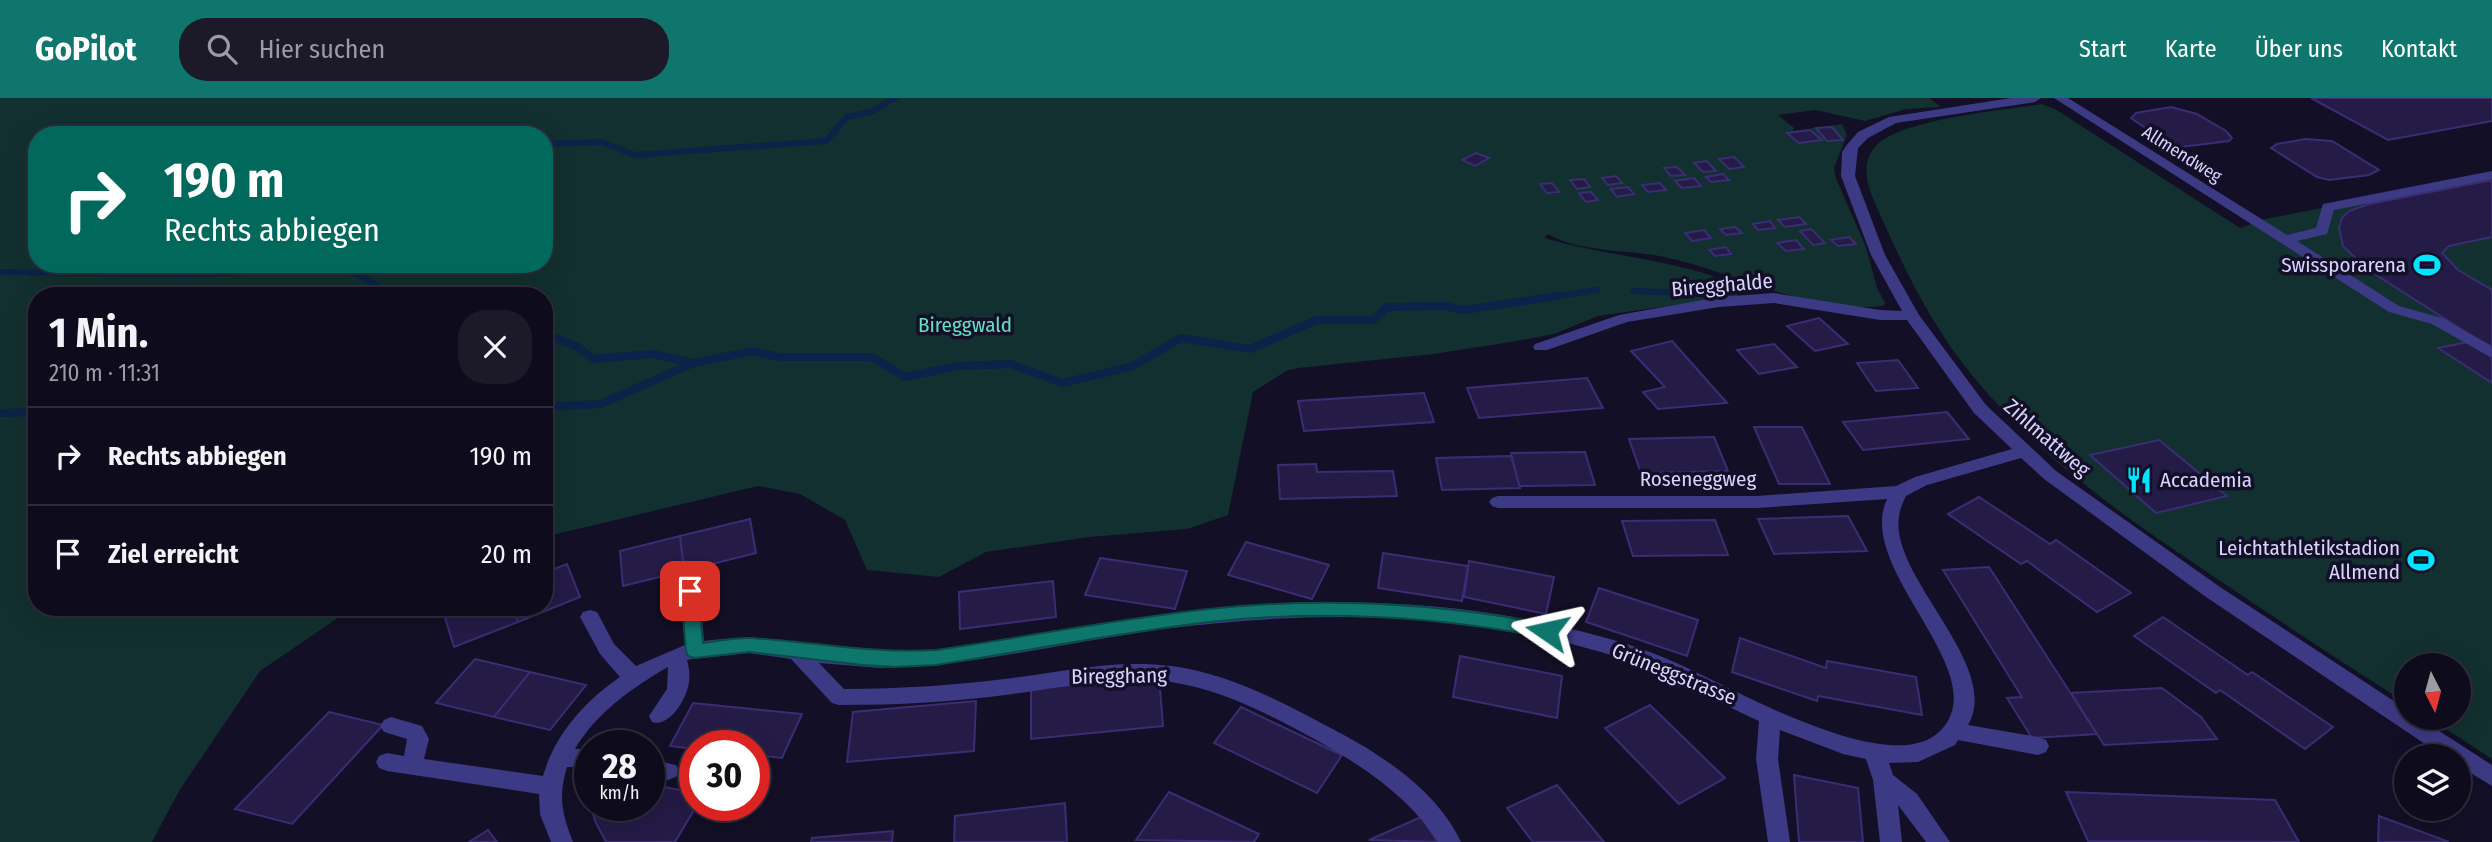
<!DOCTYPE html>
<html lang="de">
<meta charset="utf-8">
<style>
body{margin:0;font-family:"Fira Sans Condensed",sans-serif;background:#1c1929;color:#f1f3f6;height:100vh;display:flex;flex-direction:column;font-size:26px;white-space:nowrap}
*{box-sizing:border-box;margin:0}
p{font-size:23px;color:#9b9ba3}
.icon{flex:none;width:38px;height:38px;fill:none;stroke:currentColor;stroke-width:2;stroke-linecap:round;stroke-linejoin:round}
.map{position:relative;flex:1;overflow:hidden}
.details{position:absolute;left:28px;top:189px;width:525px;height:329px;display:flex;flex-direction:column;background:#0e0b1c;border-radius:28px;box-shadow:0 7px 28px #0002,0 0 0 2px #2e2b3b}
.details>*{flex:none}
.hud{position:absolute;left:28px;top:28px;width:525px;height:147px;border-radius:28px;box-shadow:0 7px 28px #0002,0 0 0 2px #2e2b3b;background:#00695c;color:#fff;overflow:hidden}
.needle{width:46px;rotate:174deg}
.buttons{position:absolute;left:2394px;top:555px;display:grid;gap:14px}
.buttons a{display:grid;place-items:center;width:77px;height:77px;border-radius:50%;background:#0e0b1c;box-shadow:0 7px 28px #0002,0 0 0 2px #2e2b3b;font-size:35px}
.speed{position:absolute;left:574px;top:632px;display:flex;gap:14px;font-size:35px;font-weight:700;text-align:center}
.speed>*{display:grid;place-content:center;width:91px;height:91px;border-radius:50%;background:#0e0b1c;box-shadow:0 7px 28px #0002,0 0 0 2px #2e2b3b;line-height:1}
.speed small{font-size:18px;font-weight:400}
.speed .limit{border:10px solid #d22;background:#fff;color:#111}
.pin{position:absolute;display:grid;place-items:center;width:60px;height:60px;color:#fff;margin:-30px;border-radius:14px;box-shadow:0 4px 10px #0006}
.me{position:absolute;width:77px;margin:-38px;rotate:281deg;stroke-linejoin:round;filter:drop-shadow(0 0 5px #0008)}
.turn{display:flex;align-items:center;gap:24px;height:147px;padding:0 21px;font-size:32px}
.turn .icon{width:91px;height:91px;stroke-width:2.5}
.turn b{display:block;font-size:49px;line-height:60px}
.round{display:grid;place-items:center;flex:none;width:74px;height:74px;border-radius:28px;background:#1c1929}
.head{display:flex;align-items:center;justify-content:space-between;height:119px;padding:0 21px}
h1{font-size:42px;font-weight:700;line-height:52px}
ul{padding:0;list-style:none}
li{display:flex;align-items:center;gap:21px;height:98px;padding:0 21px;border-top:2px solid #2e2b3b}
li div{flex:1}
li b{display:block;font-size:26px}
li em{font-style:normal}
header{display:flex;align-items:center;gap:42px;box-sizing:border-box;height:98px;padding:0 35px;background:#0f766e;color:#fff}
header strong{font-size:33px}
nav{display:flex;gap:38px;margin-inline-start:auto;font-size:24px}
.search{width:490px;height:63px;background:#1c1929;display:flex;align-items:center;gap:18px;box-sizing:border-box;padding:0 24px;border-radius:28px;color:#9b9ba3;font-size:26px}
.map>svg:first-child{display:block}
.green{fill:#12302f;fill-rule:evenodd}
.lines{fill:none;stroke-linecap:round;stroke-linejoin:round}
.stream-far1{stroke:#0c2248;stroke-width:6}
.stream{stroke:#0c2248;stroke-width:8}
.building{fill:#241b47;stroke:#3b2d73;stroke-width:2}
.minor{fill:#3d3a85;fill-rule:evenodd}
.route{fill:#0f766e;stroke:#0a4d48;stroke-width:2}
.labels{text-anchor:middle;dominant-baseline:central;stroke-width:7;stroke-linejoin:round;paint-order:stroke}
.far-street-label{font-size:18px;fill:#d9d4ff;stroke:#130f26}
.poi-label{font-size:21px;fill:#d9d4ff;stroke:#130f26;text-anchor:end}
.street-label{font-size:21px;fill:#d9d4ff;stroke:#130f26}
.park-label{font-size:21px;fill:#5fe0c0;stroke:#130f26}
</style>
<header>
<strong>GoPilot</strong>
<div class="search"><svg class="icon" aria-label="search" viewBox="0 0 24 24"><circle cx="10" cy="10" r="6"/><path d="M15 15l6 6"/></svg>Hier suchen</div>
<nav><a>Start</a><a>Karte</a><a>Über uns</a><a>Kontakt</a></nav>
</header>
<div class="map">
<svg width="2492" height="744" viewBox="0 0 2492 744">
<rect width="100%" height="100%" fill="#130f26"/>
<!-- green -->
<g class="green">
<path d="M0,0H1929L1941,9L1906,11L1865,23L1815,12L1778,17L1794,30L1793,33L1842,26L1847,37L1834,70L1835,78L1866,149L1877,190L1885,205L1883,208C1806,216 1737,174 1664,159C1627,151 1581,155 1548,136L1544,140C1609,159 1679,161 1742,189L1723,188L1725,192L1739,197L1737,198L1598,218L1554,236L1517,243L1434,256L1298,270L1286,273L1253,294L1228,417L1187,431L1089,439L986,454L939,479L867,472L845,422L800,396L758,388L544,439V198H37V509H354L260,573L179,693L152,744H0ZM37,37H544V166H37Z"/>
<path d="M2042,6L2055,11L2240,130L2265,121L2492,77V661L2429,620H2459V567H2406V605C2339,562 2273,519 2207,474C2123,418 2041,360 1976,282C1938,237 1911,185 1887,132C1877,107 1854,73 1875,49C1898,21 2004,12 2042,6Z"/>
</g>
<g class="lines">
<!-- stream-far1 -->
<g class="stream-far1">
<path d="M205,35L217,37"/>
<path d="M544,46L602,44L635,57L826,43L847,19L873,13L895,0"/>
<path d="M327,172L355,175L384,192L426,198"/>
<path d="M0,174L191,176L279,173"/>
<path d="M1633,193L1721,196"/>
<path d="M1546,200L1597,192"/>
</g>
<!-- stream -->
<g class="stream">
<path d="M544,235L578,249L593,261L653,256L694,265L752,253L779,259H872L905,279L958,268L1010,266L1063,285L1133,268L1181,240L1250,251L1317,222H1373L1387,209L1445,208L1464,212L1557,198"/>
<path d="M544,309L601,306L693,265"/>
<path d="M0,315L37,314"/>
</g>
</g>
<!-- building -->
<g class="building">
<path d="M2311,0H2492V23L2388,42Z"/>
<path d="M2171,9L2197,16L2226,33L2232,40L2229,43L2181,49L2163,42L2131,20L2136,15Z"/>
<path d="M1832,29L1843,42L1827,43L1816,30Z"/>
<path d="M1810,32L1822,42L1799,45L1787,35Z"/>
<path d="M2305,41L2332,43L2379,72L2369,77L2329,82L2317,79L2271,50L2277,46Z"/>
<path d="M1476,55L1489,60L1475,68L1462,62Z"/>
<path d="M1734,59L1744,69L1729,71L1719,61Z"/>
<path d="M1707,63L1716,73L1703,74L1694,65Z"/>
<path d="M1677,69L1685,77L1671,78L1664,70Z"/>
<path d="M1723,76L1729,82L1711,84L1706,79Z"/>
<path d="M1616,78L1622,85L1608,87L1602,80Z"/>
<path d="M1694,80L1701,88L1682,90L1675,83Z"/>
<path d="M1584,81L1590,89L1577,91L1570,82Z"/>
<path d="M2492,82V139L2449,148L2442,155L2458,172L2492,192V251L2367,171L2343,148L2339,130L2342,120L2349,113L2369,106Z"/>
<path d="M1552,85L1559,94L1547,95L1540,86Z"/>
<path d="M1660,85L1666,92L1648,94L1642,87Z"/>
<path d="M1628,89L1634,96L1617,99L1611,91Z"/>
<path d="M1591,94L1598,102L1586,104L1579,95Z"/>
<path d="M1799,119L1806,126L1785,129L1778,122Z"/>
<path d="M1770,123L1775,130L1758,132L1753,126Z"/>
<path d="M1735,129L1742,135L1726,137L1720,131Z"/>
<path d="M1811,131L1825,145L1813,147L1800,133Z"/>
<path d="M1704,132L1711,140L1692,143L1685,135Z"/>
<path d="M1849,139L1856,146L1838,148L1831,142Z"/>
<path d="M1796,142L1804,151L1786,153L1777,145Z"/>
<path d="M1726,149L1731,156L1715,158L1709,152Z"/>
<path d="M1819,220L1848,246L1815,253L1787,228Z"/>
<path d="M1672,243L1727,305L1658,311L1643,294L1665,289L1631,253Z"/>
<path d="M2468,244L2492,259V285L2438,250Z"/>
<path d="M1774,246L1797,269L1759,276L1737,252Z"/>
<path d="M1898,262L1918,290L1876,293L1857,265Z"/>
<path d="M1587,280L1603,310L1479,320L1467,290Z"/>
<path d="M1424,295L1434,324L1304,333L1298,303Z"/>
<path d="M1947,314L1969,341L1863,352L1843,324Z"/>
<path d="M1754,329H1802L1830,386H1779Z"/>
<path d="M1714,339L1728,373L1641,375L1629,341Z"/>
<path d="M2159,342L2227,398L2156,415L2090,357Z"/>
<path d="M1585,354L1595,387L1519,388L1511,355Z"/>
<path d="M1511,358L1520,390L1442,392L1436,360Z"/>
<path d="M1316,366L1317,374L1393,373L1397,398L1280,401L1278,367Z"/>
<path d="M1979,399L2050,446L2056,442L2131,495L2097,514L2027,463L2021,466L1948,416Z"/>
<path d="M1848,418L1867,453L1774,456L1758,421Z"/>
<path d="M750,421L756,455L684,473L680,438Z"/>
<path d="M1715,422L1728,457L1633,458L1622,423Z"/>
<path d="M680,438L684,473L623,488L620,453Z"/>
<path d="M1246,444L1329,467L1312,501L1228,477Z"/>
<path d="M1383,455L1468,468L1462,503L1378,490Z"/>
<path d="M1100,460L1187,473L1175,511L1085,497Z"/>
<path d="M1469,463L1554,479L1546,516L1464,499Z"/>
<path d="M567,466L580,499L518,524L513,509H544V475Z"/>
<path d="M1989,469L2097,636L2032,640L2007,600L2022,599L1943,472Z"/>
<path d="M1053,483L1056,519L960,531L959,494Z"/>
<path d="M1599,490L1698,522L1687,558L1586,524Z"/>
<path d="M452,509H513L518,524L454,549L443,513Z"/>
<path d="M2163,519L2248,577L2252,574L2333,629L2305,651L2220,592L2216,595L2134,538Z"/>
<path d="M1740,540L1826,570L1827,563L1916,579L1922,617L1818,598L1817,603L1732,574Z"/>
<path d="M1460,558L1562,578L1557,620L1453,599Z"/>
<path d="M475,561L530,574L494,619L436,605Z"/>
<path d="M530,574L586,587L550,632L494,619Z"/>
<path d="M1159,579L1163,628L1031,641V591Z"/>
<path d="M2162,590L2201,619L2217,641L2104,647L2071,595Z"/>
<path d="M976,603L974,653L847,664L853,614Z"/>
<path d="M693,605L802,616L782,660L754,657V648H695V651L670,648Z"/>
<path d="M1650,607L1725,680L1679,706L1605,630Z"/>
<path d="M1241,609L1342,657L1317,695L1214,645Z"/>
<path d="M329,614L383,627L292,726L235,711Z"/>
<path d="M1794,677L1858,690L1863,744H1799Z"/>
<path d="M649,686L695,695V707H697L675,744H606L595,723L591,707H649Z"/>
<path d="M1557,687L1604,744H1533L1507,710Z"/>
<path d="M1169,694L1259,736L1254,744L1136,742Z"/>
<path d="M2066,694L2275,702L2299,744L2088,743Z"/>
<path d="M1065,705L1067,744H954L955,718Z"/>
<path d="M2379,718L2449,744H2378Z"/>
<path d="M1421,719L1438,744L1369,742Z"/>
<path d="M488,732L497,744H469Z"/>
<path d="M893,733L892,744H811L812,740Z"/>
</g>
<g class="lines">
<!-- minor -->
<g class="minor">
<path d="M2011,0H2041L2035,4L1896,25L1868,40L1858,50L1855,78L1885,157L1919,217L1986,307L2056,373L2220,489L2406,611V620H2419L2492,667V688L2459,668V658H2443L2206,499L2044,381L2021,360L1927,387L1906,398C1903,404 1900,411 1899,418C1889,479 2003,567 1968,627L2038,639L2046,642L2049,648L2046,654L2038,657L1958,642L1955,647L1918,664L1889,665L1893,677L1917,696L1950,744H1926L1898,707L1902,744H1880L1873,682L1866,661L1843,656L1780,632L1778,661L1790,744H1768L1756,661L1759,623C1714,603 1671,576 1624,561C1473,512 1313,511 1156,532C1079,543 1003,560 926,568L880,570L819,565L844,591C901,591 957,587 1013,580C1065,573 1117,561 1171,568C1233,576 1287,607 1342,636C1387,660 1439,696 1461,744H1438C1410,700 1363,668 1318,643C1271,618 1225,592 1171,584C1118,576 1066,589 1013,596C955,604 897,607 839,607L832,605L791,561L749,555L693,561L687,562C689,569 690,577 689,584C687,601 669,630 652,624L649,618L667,591L668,569C633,589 596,615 575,651H590V669H567C558,700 562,715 573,744H551L540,716L539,696L387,673L379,670L376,664L379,658L387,655L404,658L407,641L384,634L380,628L384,622L391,619L422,628L429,641L424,661L543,678C555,636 585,603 620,579L600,556L580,519L583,514L590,512L597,514L614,546L636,568L685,547L680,493L683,488H697L700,493L704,543C746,537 784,545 825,550C859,554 891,555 925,553C1001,546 1076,529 1152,518C1286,499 1422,498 1555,527C1592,536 1630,545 1665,560C1720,582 1891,686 1941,632C1996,574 1854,472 1887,401L1757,410H1498L1492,408L1489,404L1492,400L1498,398H1757L1896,388L1915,379L2012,351L1974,315L1907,222H1880L1774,205L1719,209L1627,224L1547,252H1535L1533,249L1535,246L1619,217L1719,199L1774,195L1880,212L1902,213L1871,157L1841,78L1842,54L1846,48L1858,34L1889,19Z"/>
<path d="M2054,0H2068L2287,137L2316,130L2323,106L2492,73V81L2334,112L2327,136L2297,143L2399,208L2442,220L2492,248V260L2432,226L2389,214Z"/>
<path d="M649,661L676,667L679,673L676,679L668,682L649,679Z"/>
</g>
</g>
<!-- route -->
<path class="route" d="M690,487L696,489L698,493L703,545C719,543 736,539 752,540C814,544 873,556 936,552C1026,539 1117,521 1209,511C1321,499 1436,505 1547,526L1554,528L1556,533L1554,538L1547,540C1436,518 1321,512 1209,524C1117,535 1026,553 936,567L895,569L863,567L749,554L695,560L688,558L686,553L681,493L683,489Z"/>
<!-- icons -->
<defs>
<g id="stadium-bare" transform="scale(2.1)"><path d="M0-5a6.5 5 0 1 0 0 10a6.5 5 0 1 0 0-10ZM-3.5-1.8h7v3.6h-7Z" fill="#00e5ff" stroke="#130f26" stroke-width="2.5" paint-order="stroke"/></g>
<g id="restaurant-bare" transform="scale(2.1)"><path d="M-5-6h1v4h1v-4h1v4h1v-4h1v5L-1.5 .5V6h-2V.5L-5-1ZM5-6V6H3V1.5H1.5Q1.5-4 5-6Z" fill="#00e5ff" stroke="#130f26" stroke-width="2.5" paint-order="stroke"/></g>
</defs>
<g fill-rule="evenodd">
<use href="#stadium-bare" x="2427" y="167"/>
<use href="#restaurant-bare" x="2139" y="382"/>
<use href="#stadium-bare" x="2421" y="462"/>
</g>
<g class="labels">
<!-- far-street labels -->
<g class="far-street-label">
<text transform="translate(2182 56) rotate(32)">Allmendweg</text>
</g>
<!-- poi labels -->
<g class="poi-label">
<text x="2406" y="167">Swissporarena</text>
<text x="2160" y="382" text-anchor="start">Accademia</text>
<text x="2400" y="450">Leichtathletikstadion<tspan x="2400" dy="24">Allmend</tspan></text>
</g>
<!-- street labels -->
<g class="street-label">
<text transform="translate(1722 187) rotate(-5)">Biregghalde</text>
<text transform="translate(2047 340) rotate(41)">Zihlmattweg</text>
<text x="1698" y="381">Roseneggweg</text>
<text transform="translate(1674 576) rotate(22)">Grüneggstrasse</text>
<text transform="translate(1119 578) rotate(-1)">Biregghang</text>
</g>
<!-- park labels -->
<g class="park-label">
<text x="965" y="227">Bireggwald</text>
</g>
</g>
</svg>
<div class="buttons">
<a><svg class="needle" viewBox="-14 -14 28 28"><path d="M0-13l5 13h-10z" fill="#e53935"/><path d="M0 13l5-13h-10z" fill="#9b9ba3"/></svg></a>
<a><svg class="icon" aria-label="layers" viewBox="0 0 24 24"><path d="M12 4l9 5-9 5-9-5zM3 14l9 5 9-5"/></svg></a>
</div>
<div class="speed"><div>28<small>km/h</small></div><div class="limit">30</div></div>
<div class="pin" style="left:690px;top:493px;background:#d93025"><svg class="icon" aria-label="arrive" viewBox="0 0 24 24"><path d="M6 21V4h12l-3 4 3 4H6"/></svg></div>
<svg class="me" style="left:1547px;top:533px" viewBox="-20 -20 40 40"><path d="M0-17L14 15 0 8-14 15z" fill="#0f766e" stroke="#fff" stroke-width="4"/></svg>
<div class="hud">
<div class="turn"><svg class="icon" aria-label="right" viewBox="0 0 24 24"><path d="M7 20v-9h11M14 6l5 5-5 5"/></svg><div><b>190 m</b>Rechts abbiegen</div></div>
</div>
<section class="details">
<div class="head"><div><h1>1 Min.</h1><p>210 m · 11:31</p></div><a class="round"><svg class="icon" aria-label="close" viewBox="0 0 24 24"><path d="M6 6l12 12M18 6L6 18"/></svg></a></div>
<ul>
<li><svg class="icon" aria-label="right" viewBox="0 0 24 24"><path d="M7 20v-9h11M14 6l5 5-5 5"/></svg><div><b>Rechts abbiegen</b></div><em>190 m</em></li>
<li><svg class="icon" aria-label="arrive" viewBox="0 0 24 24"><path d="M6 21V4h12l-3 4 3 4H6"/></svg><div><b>Ziel erreicht</b></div><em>20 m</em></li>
</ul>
</section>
</div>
